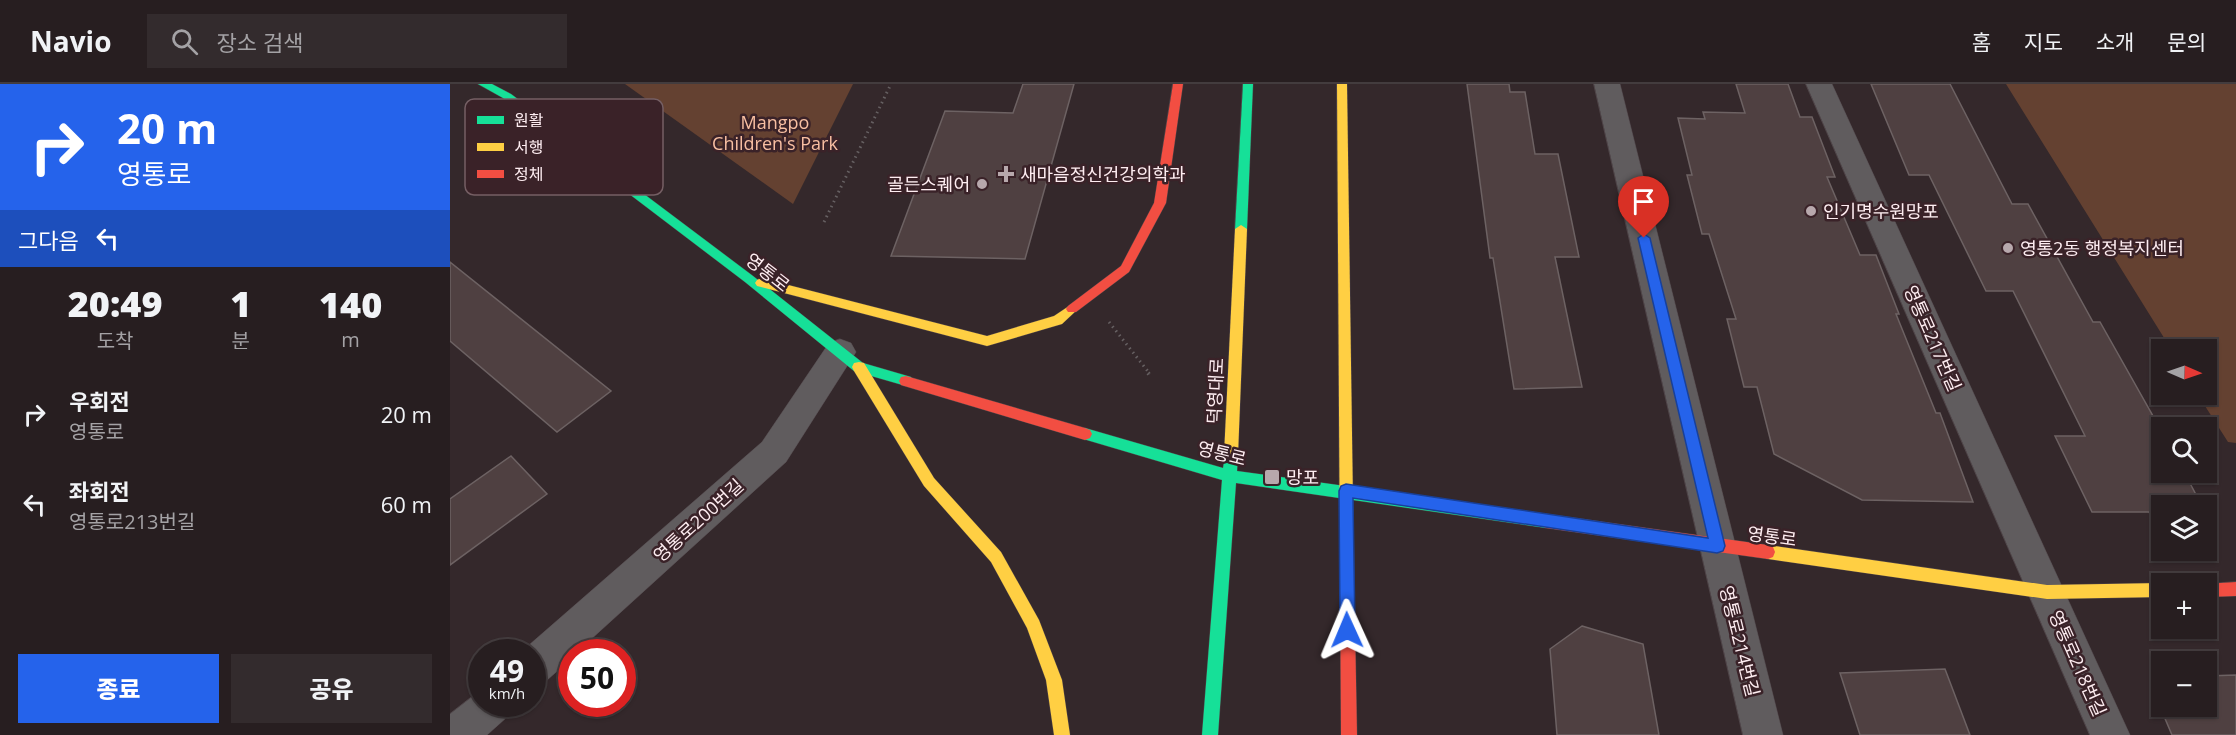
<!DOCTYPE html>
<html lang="ko">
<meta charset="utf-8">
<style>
body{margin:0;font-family:"Open Sans","Noto Sans KR",sans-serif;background:#332b2d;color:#f1f3f6;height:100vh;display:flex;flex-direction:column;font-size:22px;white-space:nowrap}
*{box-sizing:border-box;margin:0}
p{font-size:20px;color:#a4a2a5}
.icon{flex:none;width:33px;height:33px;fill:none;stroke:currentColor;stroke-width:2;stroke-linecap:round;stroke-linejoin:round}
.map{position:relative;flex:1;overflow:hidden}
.drawer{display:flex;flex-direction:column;background:#271e20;width:450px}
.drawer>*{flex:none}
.banner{background:#2563eb;color:#fff;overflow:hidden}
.needle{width:39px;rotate:92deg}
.buttons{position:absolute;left:1701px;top:255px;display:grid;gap:12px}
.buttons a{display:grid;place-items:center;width:66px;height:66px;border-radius:0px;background:#271e20;box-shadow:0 2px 4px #0004,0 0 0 2px #433c3e;font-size:30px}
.speed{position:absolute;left:18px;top:555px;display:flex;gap:12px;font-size:30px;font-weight:700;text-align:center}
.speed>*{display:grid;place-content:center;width:78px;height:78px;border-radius:50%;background:#271e20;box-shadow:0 2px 4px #0004,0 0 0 2px #433c3e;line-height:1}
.speed small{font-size:15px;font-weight:400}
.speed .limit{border:9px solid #d22;background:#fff;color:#111}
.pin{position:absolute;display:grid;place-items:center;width:51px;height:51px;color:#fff;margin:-62px -26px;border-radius:50% 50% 50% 0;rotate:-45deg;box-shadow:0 0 6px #0007}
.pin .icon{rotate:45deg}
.me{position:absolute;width:66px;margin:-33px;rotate:359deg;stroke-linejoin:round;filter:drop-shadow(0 0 4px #0008)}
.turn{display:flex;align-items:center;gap:21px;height:126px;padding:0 18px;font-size:27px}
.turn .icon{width:78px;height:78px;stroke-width:2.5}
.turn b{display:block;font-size:42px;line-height:51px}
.then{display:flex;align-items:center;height:57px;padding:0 18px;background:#0003;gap:12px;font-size:22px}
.eta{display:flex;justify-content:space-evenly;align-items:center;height:102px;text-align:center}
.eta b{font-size:36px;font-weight:800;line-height:42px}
.button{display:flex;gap:12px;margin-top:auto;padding:12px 18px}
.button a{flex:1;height:69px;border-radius:0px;background:#2563eb;color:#fff;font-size:24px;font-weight:800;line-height:69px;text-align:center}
.button a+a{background:#332b2d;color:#f1f3f6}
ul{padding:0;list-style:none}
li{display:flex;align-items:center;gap:18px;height:90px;padding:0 18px}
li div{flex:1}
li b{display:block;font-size:22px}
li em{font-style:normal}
header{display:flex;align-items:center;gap:36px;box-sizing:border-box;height:84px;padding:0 30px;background:#271e20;border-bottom:2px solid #433c3e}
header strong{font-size:28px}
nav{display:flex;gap:33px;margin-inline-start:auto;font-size:21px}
.search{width:420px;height:54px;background:#332b2d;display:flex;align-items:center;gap:15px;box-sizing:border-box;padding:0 21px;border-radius:0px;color:#a4a2a5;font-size:22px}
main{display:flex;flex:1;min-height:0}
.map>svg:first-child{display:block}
.green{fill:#644131}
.building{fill:#4f4041;stroke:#6d6263;stroke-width:1.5}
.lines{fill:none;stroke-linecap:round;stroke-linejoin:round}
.street-casing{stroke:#4f4448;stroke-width:1}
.fast-casing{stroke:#4f4448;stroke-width:1}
.slow-casing{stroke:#4f4448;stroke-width:1}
.jam-casing{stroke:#4f4448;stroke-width:1}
.path-far1{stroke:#666062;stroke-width:3;stroke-dasharray:1.5 4;stroke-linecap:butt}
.path{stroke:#666062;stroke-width:4;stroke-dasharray:1.5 5;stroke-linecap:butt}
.street{fill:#605c5e;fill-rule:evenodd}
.fast{fill:#16e098;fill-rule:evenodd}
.slow{fill:#ffcf43;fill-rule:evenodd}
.jam{fill:#f24e42;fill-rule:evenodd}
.route{fill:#2563eb;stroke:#184099;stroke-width:1.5}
.poi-dot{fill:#b7a8ac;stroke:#3a2228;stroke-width:2}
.labels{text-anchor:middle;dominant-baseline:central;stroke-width:5;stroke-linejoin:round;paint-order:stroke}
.park-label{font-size:18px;fill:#f8bfa2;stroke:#3a2228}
.poi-label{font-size:18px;fill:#feedf1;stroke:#3a2228;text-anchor:start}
.street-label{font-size:18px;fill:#feedf1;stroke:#3a2228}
.key{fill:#3a2228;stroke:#755f64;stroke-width:1.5}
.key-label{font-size:16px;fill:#feedf1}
</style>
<header>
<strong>Navio</strong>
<div class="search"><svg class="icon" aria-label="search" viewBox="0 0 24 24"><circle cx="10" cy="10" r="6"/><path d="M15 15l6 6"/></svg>장소 검색</div>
<nav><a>홈</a><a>지도</a><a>소개</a><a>문의</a></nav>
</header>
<main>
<section class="drawer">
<div class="banner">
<div class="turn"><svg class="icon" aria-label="right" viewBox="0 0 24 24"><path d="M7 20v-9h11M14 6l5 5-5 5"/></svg><div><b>20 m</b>영통로</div></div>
<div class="then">그다음<svg class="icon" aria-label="left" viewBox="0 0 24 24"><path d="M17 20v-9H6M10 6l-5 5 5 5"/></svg></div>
</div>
<div class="eta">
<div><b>20:49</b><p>도착</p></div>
<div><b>1</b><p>분</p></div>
<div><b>140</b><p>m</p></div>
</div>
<ul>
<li><svg class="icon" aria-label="right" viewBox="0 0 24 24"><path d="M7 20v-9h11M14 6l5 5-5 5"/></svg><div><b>우회전</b><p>영통로</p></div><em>20 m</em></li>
<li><svg class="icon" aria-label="left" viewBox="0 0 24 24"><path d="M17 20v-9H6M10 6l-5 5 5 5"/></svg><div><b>좌회전</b><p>영통로213번길</p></div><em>60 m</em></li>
</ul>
<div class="button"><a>종료</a><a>공유</a></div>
</section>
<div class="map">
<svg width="1786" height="651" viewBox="0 0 1786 651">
<rect width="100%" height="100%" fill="#34282b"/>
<!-- green -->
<g class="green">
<path d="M175,0H403L343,120Z"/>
<path d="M1556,0H1786V359L1778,358L1748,311L1756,310V266L1721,265Z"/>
</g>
<!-- building -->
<g class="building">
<path d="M573,0H624L575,175L441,172L495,27L563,29Z"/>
<path d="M1017,0H1059L1060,8H1075L1085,70H1108L1129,173H1105L1132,303L1064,305L1043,174H1040Z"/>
<path d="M1286,0H1338L1350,33H1362L1385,93H1377L1410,171H1426L1449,230H1446L1486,329H1490L1523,418L1412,416L1324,370L1307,303H1294L1277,235H1286L1259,150H1252L1237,91H1242L1228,34L1255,35L1253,28L1295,29Z"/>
<path d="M1421,0H1500L1562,120H1578L1643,238H1650L1712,348V388H1734L1752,422H1712V441H1707L1699,428H1642L1605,352H1635L1563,207H1536L1479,91H1459Z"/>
<path d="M0,178L161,307L107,348L0,257Z"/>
<path d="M61,372L97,410L0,481V415Z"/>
<path d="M1132,542L1193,560L1209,651H1107L1100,565Z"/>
<path d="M1495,585L1520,651H1410L1390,589Z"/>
<path d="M1786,591V651H1722L1708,618L1712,613V622H1756V592Z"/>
</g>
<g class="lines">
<!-- street casing -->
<g class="street-casing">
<g id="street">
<path d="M1144,0H1170L1333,651H1293Z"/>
<path d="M1356,0H1382L1680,651H1640Z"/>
<path d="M390,255L401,259L406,268L336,378L127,568H122V574L96,597L82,603V568H71L312,358L379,259Z"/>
<path d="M32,605V620H62L56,634L37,651H0V630Z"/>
</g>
</g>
<!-- fast casing -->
<g class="fast-casing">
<g id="fast">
<path d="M28,0H42L61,10L303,192L413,279L461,293L463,297L461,301L456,302L404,287L295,198L53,14Z"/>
<path d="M793,0H803L797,145L791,149L785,145Z"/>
<path d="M635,344L773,384L776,367L781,365L786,367L788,371L787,387L1096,430L1101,432L1103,437L1101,442L1096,444L786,399L768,651H752L772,396L630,354L628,350L630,346Z"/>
</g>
</g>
<!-- slow casing -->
<g class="slow-casing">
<g id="slow">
<path d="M887,0H897L904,489L902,494L897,496L892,494L890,489Z"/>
<path d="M791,141L797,145L788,371L786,375L781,377L776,375L774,371L785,145Z"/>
<path d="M311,194L537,252L604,232L622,220L628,225L612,240L537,262L307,202L305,199L307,196Z"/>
<path d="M409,278L414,279L484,394L551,468L589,536L612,596L620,651H604L596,596L577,544L541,478L474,402L404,287L402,283L404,279Z"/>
<path d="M1318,461L1597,501L1712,499L1714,500H1712V513L1597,515L1318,475L1313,473L1311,468L1313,463Z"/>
</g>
</g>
<!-- jam casing -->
<g class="jam-casing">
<g id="jam">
<path d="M723,0H733L716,119L679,188L626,228H618L616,225L618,222L671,182L704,119Z"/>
<path d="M456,292L635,344L640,346L642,350L640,354L635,356L451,301L449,297L451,293Z"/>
<path d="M1096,430L1318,461L1323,463L1325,468L1323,473L1318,475L1096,444L1091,442L1089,437L1091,432Z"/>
<path d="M897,482L902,484L904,489L907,651H891L890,489L892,484Z"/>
<path d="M1786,498V512L1756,513V500H1754Z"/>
</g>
</g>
<!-- path-far1 -->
<g class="path-far1">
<path d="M374,138L441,0"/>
<path d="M659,238L700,290"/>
</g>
<!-- path -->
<path class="path" d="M698,289L701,292"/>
<!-- street -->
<use href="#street" class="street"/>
<!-- fast -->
<use href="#fast" class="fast"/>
<!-- slow -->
<use href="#slow" class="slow"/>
<!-- jam -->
<use href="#jam" class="jam"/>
</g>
<!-- route -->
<path class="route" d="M1194,150L1200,154L1275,462L1273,467L1267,469L903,414L905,546L903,551L897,553L892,551L890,546L889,407L891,402L896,400L1258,454L1188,154Z"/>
<!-- markers -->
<g class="poi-dot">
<path d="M553 81h6v6h6v6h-6v6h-6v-6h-6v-6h6z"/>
<circle cx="532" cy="100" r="6"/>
<circle cx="1361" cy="127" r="6"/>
<circle cx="1558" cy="164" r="6"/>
<rect x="814" y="385" width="16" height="16" rx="3"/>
</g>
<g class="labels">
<!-- park labels -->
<g class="park-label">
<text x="325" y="38">Mangpo<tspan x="325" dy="21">Children's Park</tspan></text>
</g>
<!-- poi labels -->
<g class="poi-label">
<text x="570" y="90">새마음정신건강의학과</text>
<text x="520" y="100" text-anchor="end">골든스퀘어</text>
<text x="1373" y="127">인기명수원망포</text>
<text x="1570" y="164">영통2동 행정복지센터</text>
<text x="836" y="393">망포</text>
</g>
<!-- street labels -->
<g class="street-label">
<text transform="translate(318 188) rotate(38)">영통로</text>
<text transform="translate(1483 254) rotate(66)">영통로217번길</text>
<text transform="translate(765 307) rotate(-87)">덕영대로</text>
<text transform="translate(772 369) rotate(14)">영통로</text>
<text transform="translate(248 436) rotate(-42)">영통로200번길</text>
<text transform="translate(1322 452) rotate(8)">영통로</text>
<text transform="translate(1290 557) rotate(76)">영통로214번길</text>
<text transform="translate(1628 579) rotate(66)">영통로218번길</text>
</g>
</g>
<!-- legend -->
<rect x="15" y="15" width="198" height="96" rx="9" class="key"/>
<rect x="27" y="32" width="27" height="8" fill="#16e098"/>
<rect x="27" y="59" width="27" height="8" fill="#ffcf43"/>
<rect x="27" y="86" width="27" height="8" fill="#f24e42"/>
<g class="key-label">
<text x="64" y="42">원활</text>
<text x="64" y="69">서행</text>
<text x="64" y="96">정체</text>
</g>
</svg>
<div class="buttons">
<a><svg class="needle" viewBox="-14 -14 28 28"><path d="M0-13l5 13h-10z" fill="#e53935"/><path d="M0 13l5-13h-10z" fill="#a4a2a5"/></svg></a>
<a><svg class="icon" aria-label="search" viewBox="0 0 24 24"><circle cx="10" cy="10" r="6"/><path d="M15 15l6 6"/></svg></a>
<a><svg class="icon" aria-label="layers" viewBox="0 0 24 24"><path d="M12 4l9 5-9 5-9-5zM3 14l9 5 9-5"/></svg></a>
<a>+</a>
<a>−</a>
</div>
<div class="speed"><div>49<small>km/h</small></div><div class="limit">50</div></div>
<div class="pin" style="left:1194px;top:154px;background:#d93025"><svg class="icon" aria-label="arrive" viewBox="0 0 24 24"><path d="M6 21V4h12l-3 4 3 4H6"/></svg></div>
<svg class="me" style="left:897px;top:546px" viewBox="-20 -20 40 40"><path d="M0-17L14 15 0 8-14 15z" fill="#2563eb" stroke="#fff" stroke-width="4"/></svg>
</div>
</main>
